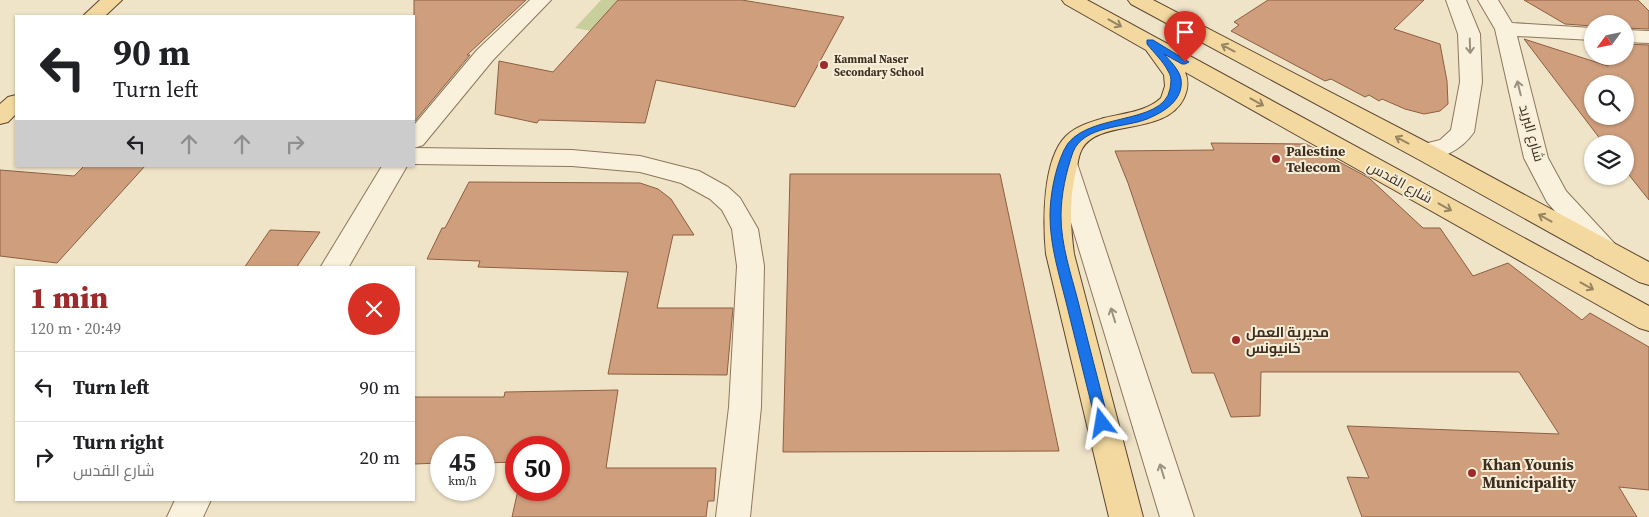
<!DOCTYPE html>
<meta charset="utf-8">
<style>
body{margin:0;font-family:"Source Serif 4",Cairo,serif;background:#f2f2f2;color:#202124;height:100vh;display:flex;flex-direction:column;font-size:19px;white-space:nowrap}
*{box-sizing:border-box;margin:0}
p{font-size:16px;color:#757577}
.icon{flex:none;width:28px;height:28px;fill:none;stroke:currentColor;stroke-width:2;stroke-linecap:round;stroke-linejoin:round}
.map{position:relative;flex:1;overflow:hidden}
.details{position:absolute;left:15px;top:266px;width:400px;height:235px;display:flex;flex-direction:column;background:#fff;border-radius:0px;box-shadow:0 1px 4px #0004}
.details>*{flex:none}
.banner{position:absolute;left:15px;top:15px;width:400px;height:152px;border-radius:0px;box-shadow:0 1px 4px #0004;background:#fff;color:#202124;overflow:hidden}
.needle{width:32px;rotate:237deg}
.controls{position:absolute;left:1584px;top:15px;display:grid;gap:10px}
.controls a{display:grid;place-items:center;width:50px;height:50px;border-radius:50%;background:#fff;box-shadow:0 1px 4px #0004;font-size:25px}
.speed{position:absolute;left:430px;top:436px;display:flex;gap:10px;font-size:25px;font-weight:700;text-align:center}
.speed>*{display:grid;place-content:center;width:65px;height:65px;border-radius:50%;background:#fff;box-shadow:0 1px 4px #0004;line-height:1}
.speed small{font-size:12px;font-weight:400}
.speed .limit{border:8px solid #d22;background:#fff;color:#111}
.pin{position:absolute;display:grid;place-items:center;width:42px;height:42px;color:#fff;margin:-51px -21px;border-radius:50% 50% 50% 0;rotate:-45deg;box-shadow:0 0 5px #0007}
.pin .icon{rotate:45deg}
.me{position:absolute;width:55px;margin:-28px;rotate:346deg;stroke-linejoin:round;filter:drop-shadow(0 0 4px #0008)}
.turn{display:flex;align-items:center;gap:18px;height:105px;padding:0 15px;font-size:22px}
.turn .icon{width:65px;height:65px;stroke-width:2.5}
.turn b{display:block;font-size:35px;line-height:42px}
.lanes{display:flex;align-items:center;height:48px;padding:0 15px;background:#0003;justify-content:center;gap:25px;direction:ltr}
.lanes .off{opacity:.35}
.round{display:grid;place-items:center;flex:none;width:52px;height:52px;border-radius:26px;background:#f2f2f2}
.overview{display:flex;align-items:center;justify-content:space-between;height:85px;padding:0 15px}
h1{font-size:30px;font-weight:800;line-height:38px;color:#9e2a2b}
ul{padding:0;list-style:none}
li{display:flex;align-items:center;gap:15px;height:70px;padding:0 15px;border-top:1px solid #e0e0e0}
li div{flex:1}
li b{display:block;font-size:19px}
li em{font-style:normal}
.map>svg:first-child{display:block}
.green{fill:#c9cf9b}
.building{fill:#cf9f7d;stroke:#8d5f41;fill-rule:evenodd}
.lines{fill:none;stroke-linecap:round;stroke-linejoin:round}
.minor-casing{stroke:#8d765c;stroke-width:2}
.major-casing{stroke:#5b4430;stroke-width:2}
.minor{fill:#faf1dc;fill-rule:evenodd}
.major{fill:#f3d9a0;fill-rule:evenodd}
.oneway{stroke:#988460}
.oneway2{stroke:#9c907e}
.route{fill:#1a73e8;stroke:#114b97}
.poi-dot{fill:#9e2a2b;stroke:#f7eed8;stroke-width:2}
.labels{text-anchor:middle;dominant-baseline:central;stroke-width:4;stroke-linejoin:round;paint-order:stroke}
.far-poi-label{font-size:11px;font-weight:bold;fill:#3d2e20;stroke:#f7eed8;text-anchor:start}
.street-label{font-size:14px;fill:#3d2e20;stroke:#f7eed8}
.poi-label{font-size:14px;font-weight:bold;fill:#3d2e20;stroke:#f7eed8;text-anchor:start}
.near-poi-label{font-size:16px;font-weight:bold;fill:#3d2e20;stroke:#f7eed8;text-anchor:start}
</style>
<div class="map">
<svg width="1649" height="517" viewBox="0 0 1649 517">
<rect width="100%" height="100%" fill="#f0e4c8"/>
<!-- green -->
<path class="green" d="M601,0H655L623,37L575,28Z"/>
<!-- building -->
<g class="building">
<path d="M414,0H526L467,55H470L414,122Z"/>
<path d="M618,0H742L844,17L795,107L656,80L645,123L539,120L537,123L495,114L499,61L553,72Z"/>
<path d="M1268,0H1424L1394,29L1440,44L1447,81L1448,104L1440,111L1424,114L1405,109L1382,99L1379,101L1369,95L1365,97L1331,79L1325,81L1231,31L1239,25L1234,22Z"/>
<path d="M1524,0H1638L1649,11V29L1625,28V24H1592V26L1565,24Z"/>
<path d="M1524,39L1608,66L1612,56H1625V44L1649,45V200L1625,170V144H1604ZM1592,84H1625V116H1592Z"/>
<path d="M1211,143L1306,144L1369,178L1423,228H1440L1473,276L1508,263L1582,320L1590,313L1649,347V490L1619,487L1637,517H1362L1347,477L1369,478L1347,426L1559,434L1519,372H1261L1260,416L1231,417L1214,373H1192L1128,183L1115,151L1214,150Z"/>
<path d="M84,166H145L57,263L0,256V170L74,176Z"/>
<path d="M790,174H1000L1059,451L783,452Z"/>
<path d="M469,182L640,183L658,189L671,199L694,235H673L657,308H733L727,375L608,374L628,272L478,267L480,261L427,259L442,228H445Z"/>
<path d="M270,230L320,232L296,268H244Z"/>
<path d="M618,390L606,468H716L714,501H708L706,517H512L518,490H559V448H516V462L484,463V448H441V463L414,464V397H504L505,392Z"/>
</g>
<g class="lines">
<!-- minor casing -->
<g class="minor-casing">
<g id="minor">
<path d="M530,0H551L493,60L423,145L414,148V125L477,50Z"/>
<path d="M1446,0H1466L1480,34L1482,82L1474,132C1462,150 1438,163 1416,158L1413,152L1416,146L1440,140L1451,130L1460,82L1458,34Z"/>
<path d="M1478,0H1498L1512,23L1592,28V40L1517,36L1548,158L1566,191L1615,244L1619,251L1615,258L1605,261L1595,258L1547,202L1524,158L1495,29Z"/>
<path d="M1625,30L1649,31V43L1625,42Z"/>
<path d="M414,148L572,150L640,156L699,171L728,187L740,198L758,229L764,266L761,407L750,517H716L729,407L737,266L732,229L722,210L710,199L681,183L640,172L572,166L414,164Z"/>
<path d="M1065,155L1074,157L1077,163L1194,517H1160L1053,163L1056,157Z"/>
<path d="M382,166H407L348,268H320Z"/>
<path d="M175,500H211L203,517H167Z"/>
</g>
</g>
<!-- major casing -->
<g class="major-casing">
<g id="major">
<path d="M100,0H122L105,16H83Z"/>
<path d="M1062,0H1087L1649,306V331L1639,328L1185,72C1189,81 1188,89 1184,98C1165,137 1099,118 1082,149C1079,154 1078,161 1077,167C1069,197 1070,224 1074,254L1143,517H1109L1046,254C1043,223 1042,160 1066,136C1076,126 1091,122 1104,118C1124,113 1146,112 1161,98L1165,86L1164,75L1146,50L1065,4Z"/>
<path d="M1128,0H1153L1434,146L1649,262V285L1639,282L1416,158L1131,4Z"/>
<path d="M16,95V114L8,122L0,124V104L8,97Z"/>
</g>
</g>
<!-- minor -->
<use href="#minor" class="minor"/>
<!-- major -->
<use href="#major" class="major"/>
</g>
<!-- one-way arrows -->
<defs><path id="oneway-shaft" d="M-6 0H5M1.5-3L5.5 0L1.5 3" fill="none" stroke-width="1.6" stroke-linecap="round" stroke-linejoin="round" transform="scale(1.25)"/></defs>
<g class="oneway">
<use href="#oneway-shaft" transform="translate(1115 23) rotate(29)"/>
<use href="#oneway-shaft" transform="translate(1228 48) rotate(-152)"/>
<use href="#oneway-shaft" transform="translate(1257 102) rotate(29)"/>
<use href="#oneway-shaft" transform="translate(1402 140) rotate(-152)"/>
<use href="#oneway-shaft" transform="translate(1445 207) rotate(29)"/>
<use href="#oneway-shaft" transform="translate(1545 218) rotate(-151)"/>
<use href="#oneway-shaft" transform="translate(1587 286) rotate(29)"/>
</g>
<g class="oneway2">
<use href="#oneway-shaft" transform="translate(1470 46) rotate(88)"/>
<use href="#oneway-shaft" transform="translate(1519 88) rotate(-104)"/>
<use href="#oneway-shaft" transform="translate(1113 315) rotate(-107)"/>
<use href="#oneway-shaft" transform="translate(1162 471) rotate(-107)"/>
</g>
<!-- route -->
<path class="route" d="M1147,40H1153L1189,62L1185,64H1182L1164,54C1170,61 1179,69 1181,79C1184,100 1164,112 1147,119C1125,128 1084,125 1073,152C1066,172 1061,195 1061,216C1061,245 1071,274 1078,301C1088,342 1099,383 1109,423L1107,427L1102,429L1098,427L1096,423C1086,383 1076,342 1066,302C1059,274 1050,245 1050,216C1050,195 1055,169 1064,150C1082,111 1163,127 1170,89C1171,82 1172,77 1168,71C1163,61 1154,53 1147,44Z"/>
<!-- markers -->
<g class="poi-dot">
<circle cx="824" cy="65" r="5"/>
<circle cx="1276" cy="159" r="5"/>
<circle cx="1236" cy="340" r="5"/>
<circle cx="1472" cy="473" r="5"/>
</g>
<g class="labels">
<!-- far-poi labels -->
<g class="far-poi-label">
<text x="834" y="59">Kammal Naser<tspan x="834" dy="13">Secondary School</tspan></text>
</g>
<!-- street labels -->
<g class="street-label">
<text transform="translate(1532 133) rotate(74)">شارع البريد</text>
<text transform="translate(1400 182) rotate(29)">شارع القدس</text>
</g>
<!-- poi labels -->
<g class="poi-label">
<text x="1286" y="151">Palestine<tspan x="1286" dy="16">Telecom</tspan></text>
<text x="1246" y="332">مديرية العمل<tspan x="1246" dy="16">خانيونس</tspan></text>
</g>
<!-- near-poi labels -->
<g class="near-poi-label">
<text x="1482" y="464">Khan Younis<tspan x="1482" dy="18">Municipality</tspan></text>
</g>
</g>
</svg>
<div class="controls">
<a><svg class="needle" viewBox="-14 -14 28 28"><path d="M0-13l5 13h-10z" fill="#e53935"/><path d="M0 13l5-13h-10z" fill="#757577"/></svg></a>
<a><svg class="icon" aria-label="search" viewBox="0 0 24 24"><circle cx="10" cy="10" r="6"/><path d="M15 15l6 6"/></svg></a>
<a><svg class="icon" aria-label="layers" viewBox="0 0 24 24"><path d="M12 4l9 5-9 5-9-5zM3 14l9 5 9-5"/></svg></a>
</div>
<div class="speed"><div>45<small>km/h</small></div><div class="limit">50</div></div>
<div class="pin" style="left:1185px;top:62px;background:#d93025"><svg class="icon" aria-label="arrive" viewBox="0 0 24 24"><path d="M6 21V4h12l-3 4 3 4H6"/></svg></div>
<svg class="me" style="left:1102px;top:423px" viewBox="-20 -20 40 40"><path d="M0-17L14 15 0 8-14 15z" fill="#1a73e8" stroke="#fff" stroke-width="4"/></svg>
<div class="banner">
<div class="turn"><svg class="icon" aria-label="left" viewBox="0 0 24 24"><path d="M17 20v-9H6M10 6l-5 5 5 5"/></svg><div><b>90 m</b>Turn left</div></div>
<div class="lanes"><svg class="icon" aria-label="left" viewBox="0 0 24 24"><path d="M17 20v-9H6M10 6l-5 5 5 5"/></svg><svg class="icon off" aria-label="ahead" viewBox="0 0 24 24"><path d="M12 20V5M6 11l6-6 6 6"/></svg><svg class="icon off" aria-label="ahead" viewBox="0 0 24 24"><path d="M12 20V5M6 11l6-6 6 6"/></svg><svg class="icon off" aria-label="right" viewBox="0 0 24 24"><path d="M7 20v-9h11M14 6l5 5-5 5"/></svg></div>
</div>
<section class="details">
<div class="overview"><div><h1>1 min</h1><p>120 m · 20:49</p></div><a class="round" style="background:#d93025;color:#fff"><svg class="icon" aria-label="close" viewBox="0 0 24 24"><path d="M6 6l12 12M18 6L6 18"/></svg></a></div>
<ul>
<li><svg class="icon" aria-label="left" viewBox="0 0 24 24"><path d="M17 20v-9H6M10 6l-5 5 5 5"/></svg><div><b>Turn left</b></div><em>90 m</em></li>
<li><svg class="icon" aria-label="right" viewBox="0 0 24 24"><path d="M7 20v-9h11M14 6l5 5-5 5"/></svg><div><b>Turn right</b><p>شارع القدس</p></div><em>20 m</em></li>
</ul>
</section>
</div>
